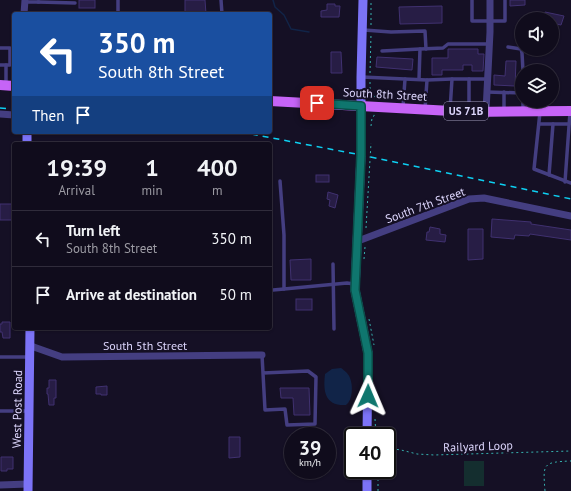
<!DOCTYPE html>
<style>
body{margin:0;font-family:"PT Sans",sans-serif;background:#191525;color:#f1f3f6;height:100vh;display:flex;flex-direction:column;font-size:15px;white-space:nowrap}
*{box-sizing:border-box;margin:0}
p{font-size:13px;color:#9c9ba3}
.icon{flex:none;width:22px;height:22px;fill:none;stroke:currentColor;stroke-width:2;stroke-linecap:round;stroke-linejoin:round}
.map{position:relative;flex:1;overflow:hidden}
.details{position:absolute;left:12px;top:142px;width:260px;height:188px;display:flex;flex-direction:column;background:#100c1c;border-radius:4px;box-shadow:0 1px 3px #0004,0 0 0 1px #302c3b}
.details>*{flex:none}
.guide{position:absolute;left:12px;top:12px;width:260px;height:122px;border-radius:4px;box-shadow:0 1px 3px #0004,0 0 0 1px #302c3b;background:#1a4fa0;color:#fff;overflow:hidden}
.buttons{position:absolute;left:515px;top:12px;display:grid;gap:8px}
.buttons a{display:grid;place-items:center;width:44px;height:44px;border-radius:50%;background:#100c1c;box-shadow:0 1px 3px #0004,0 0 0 1px #302c3b;font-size:20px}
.speed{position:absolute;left:284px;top:427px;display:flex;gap:8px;font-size:20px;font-weight:700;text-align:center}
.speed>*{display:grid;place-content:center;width:52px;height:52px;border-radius:50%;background:#100c1c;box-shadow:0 1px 3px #0004,0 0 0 1px #302c3b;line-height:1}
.speed small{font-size:10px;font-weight:400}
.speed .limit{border:2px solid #111;border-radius:6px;background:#fff;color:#111}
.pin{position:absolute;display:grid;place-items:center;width:34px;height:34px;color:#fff;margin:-17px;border-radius:8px;box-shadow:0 2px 6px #0006}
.me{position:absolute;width:44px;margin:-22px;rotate:1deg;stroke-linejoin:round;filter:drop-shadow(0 0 3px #0008)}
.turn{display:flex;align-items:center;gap:14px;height:84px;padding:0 20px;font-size:18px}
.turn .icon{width:52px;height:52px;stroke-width:2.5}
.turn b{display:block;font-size:28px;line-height:34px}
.then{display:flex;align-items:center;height:38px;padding:0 20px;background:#0003;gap:8px;font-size:15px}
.eta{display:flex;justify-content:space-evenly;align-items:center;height:68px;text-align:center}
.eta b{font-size:24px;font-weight:800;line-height:28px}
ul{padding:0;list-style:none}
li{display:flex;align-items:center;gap:12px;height:56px;padding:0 20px;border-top:1px solid #302c3b}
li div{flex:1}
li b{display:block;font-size:15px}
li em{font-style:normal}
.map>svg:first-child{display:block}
.green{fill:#142e2f}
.water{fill:#112448}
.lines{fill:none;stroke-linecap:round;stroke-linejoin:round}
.stream{stroke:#112448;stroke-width:1.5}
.building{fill:#271d45;stroke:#403170}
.path{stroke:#36b1af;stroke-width:1;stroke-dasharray:2 3;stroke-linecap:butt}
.lane{stroke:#443e81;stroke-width:3.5}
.street{stroke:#443e81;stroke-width:7}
.secondary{stroke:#7c73f7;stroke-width:9}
.primary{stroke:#c664f7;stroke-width:10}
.rail{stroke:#0dd0f2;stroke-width:1.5;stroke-dasharray:6 5;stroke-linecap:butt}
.route-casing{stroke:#0a4d48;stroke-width:10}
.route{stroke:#0f766e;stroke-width:7}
.labels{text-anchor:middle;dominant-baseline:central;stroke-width:4;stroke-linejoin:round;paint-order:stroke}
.shield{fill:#151025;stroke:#a19bbc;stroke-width:1}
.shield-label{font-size:11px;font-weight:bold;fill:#ddd6fd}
.street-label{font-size:12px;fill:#ddd6fd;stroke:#151025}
</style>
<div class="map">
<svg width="571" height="491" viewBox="0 0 571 491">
<rect width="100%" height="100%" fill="#151025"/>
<!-- green -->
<rect class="green" x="464" y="461" width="20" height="25"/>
<!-- water -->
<path class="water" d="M341,368C345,371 348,373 350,378C353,385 353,400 346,405C325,406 323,392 325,374L332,369Z"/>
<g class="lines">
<!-- stream -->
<path class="stream" d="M273,0L275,7L284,15L291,29L309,32"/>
</g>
<!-- building -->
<g class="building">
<rect x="79" y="0" width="16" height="8"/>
<path d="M185,0H205L206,14H185Z"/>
<path d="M510,0H525V5L510,6Z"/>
<path d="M327,4H335V6H340L339,17H321V11L327,10Z"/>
<path d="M442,6V23L400,24L399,7Z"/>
<path d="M545,12L564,16L561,25L552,23V19H544Z"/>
<path d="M448,49H478V54H484L483,71H472V65H463V70H442V75H432V58H448Z"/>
<path d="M331,52H341L342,73H331Z"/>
<path d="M377,57L413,59L412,70L376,67Z"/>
<path d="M506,61H516L515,86L494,85V75L505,76Z"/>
<rect x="316" y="175" width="13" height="7"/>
<path d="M328,192L338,195L335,208L329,206L330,200L327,199Z"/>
<rect x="0" y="204" width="12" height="16"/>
<path d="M492,219L531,222V224L571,230V240L530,234L529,236L515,235L514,239L491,237Z"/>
<path d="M430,227L440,229V234L446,235L445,242L426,240L427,232H429Z"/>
<path d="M468,229H483V259L468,260Z"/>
<path d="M311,259V280H291L290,260Z"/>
<rect x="296" y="299" width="16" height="11"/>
<path d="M2,322H10V338H3L2,332H0V324H2Z"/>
<path d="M49,380H56V398H54V405H49L48,394H47V388H49Z"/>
<path d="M107,386V395H101V394H96V387Z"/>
<path d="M280,388H309L310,415H294L293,398H281Z"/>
<path d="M229,437H240V457L229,458Z"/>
<path d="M1,457H13V469H7V471H1Z"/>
</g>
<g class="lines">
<!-- path -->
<g class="path">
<path d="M371,25V0"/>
<path d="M370,73L371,34"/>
<path d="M370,82V91L375,97V99"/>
<path d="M347,93L349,95H353"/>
<path d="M371,126L372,118L374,116V114"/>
<path d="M366,228L371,143"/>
<path d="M364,259L365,247"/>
<path d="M369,319L374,345"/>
<path d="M375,419L376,436"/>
<path d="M387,448L401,450L417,454L434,455L571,451"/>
<path d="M378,491V470"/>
<path d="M545,491C543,464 542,462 571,461"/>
</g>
<!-- lane -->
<g class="lane">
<path d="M118,0V14"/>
<path d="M221,0L222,14"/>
<path d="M472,0V21H505V0"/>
<path d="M25,2H39"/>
<path d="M38,2L75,3"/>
<path d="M364,30L391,32L425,31L426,49"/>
<path d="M508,47L521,49L522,53L523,71"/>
<path d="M0,48H10V65H0"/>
<path d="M382,51L420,49"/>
<path d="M362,77L405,79L403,107"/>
<path d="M405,79L427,80L425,109"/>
<path d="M419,79L420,49L443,48L448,44H490"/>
<path d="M427,80L452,79"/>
<path d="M6,84V65"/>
<path d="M487,92L522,93"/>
<path d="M523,101V110"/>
<path d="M450,110L452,79H469"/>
<path d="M504,110V92"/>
<path d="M469,111V79H487"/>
<path d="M540,112L534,169L571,183"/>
<path d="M540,124H569"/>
<path d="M549,175L553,124"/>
<path d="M280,181L284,235V289L347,283L354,284"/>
<path d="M565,182L570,112"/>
<path d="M333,264L334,329"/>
<path d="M273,290L284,289"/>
<path d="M262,355L265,410L285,409L287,425L315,424L316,377L308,371L263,373"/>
<path d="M0,357H29"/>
<path d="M0,411H29"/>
</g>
<!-- street -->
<g class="street">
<path d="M24,14L25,0"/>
<path d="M486,111L490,32V0"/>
<path d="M0,114L14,115"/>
<path d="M358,241L469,199L484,198L571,216"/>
<path d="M31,346L62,357L262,355"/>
<path d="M0,485L28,484"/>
</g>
<!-- secondary -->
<g class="secondary">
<path d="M363,0L361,77V155L355,290L368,353L367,436"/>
<path d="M27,132V144"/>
<path d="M28,491L30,328"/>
<path d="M367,491V470"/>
</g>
<!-- primary -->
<g class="primary">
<path d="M0,85L14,86"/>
<path d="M270,101L469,112L571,111"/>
</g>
<!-- rail -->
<g class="rail">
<path d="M0,108L14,109"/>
<path d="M241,132L361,155L571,199"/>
</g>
</g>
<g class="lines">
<!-- route casing -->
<g class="route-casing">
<path id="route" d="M317,103L361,106V155L355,290L368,353V396"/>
</g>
<!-- route -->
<use href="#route" class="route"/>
</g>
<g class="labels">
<!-- shield labels -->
<rect class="shield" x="444" y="102" width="44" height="18" rx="3"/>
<g class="shield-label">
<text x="466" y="111">US 71B</text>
</g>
<!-- street labels -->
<g class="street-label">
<text transform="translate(385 94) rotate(3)">South 8th Street</text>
<text transform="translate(425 205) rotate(-20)">South 7th Street</text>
<text x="145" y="345">South 5th Street</text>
<text transform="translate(17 409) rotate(-89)">West Post Road</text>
<text transform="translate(478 446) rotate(-2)">Railyard Loop</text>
</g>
</g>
</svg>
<div class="buttons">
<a><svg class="icon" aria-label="sound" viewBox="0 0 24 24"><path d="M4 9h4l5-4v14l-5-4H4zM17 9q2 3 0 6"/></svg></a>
<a><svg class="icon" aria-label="layers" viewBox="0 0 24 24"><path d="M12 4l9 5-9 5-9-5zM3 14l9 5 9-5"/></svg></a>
</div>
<div class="speed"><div>39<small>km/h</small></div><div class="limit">40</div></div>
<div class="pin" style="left:317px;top:103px;background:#d93025"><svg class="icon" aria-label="arrive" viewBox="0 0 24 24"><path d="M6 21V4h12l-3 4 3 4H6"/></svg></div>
<svg class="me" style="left:368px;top:396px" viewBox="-20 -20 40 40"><path d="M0-17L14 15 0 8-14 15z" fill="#0f766e" stroke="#fff" stroke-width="4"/></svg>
<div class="guide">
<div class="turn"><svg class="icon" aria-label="left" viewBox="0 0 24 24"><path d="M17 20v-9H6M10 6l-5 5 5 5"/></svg><div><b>350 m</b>South 8th Street</div></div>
<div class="then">Then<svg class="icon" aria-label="arrive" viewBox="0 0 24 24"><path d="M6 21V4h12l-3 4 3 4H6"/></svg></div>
</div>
<section class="details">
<div class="eta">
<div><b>19:39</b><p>Arrival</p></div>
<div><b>1</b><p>min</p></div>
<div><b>400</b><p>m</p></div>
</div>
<ul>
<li><svg class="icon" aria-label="left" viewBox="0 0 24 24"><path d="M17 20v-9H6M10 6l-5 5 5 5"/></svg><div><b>Turn left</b><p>South 8th Street</p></div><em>350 m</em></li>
<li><svg class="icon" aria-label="arrive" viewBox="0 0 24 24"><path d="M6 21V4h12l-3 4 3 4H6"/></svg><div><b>Arrive at destination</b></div><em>50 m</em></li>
</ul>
</section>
</div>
